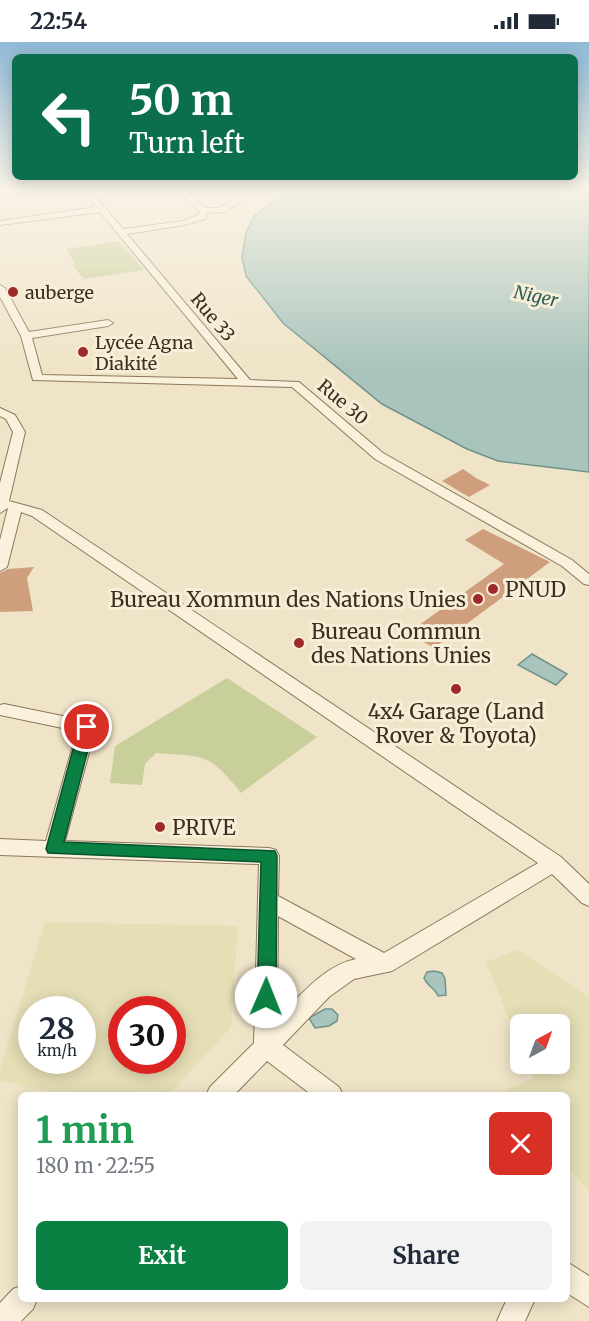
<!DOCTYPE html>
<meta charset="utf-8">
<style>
body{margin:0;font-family:Merriweather,serif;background:#f2f2f3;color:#1f2937;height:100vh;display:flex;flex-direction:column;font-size:22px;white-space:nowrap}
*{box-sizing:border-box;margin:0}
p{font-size:20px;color:#747a83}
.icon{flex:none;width:33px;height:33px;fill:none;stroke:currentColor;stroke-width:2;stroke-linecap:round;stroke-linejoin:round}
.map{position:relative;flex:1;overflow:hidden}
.details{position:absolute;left:18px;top:1050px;width:552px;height:210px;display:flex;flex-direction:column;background:#fff;border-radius:9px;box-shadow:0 3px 15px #0003}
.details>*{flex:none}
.top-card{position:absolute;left:12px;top:12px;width:566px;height:126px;border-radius:9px;box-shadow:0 3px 15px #0003;background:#0b6e4f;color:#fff;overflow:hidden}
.needle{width:39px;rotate:41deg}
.tools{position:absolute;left:510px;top:972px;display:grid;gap:12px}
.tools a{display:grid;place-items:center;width:60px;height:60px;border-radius:9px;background:#fff;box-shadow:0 3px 15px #0003;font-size:30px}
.speed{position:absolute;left:18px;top:954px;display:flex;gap:12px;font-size:30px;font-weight:700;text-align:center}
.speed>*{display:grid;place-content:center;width:78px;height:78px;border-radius:50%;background:#fff;box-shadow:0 3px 15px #0003;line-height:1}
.speed small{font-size:15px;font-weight:400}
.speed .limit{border:9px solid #d22;background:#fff;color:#111}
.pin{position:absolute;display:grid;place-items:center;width:51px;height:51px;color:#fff;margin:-26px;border:3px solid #fff;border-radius:50%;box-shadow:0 2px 6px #0007}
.me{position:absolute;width:66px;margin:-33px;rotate:1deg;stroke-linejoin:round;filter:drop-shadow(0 0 4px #0008)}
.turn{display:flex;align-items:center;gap:21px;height:126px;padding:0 18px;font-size:27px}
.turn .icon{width:78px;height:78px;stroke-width:2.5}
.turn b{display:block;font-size:42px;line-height:51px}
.round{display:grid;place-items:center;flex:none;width:63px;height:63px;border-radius:9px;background:#f2f2f3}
.headline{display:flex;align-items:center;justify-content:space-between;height:102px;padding:0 18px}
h1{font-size:36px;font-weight:700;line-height:45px;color:#1e9e55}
.button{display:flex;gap:12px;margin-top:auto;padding:12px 18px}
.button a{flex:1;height:69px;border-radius:9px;background:#0b8043;color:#fff;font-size:24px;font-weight:700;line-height:69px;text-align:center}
.button a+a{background:#f2f2f3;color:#1f2937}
.status{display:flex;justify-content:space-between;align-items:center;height:42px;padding:0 30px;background:#fff;direction:ltr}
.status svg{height:16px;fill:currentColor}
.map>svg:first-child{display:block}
.farmland{fill:#e6deb5;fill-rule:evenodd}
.green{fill:#c9cf9b}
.water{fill:#a9c4bc;stroke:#6f938a;stroke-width:1.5}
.building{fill:#cf9f7d}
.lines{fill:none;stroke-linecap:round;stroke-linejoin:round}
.street-casing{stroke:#8d765c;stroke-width:2}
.street{fill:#faf1dc;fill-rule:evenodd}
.route{fill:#0b8043;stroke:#07532c;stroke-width:1.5}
.poi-dot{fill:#9e2a2b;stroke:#f7eed8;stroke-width:2}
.labels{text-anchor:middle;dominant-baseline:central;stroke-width:6;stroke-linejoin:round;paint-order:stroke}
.far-poi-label{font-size:18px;fill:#3d2e20;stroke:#f7eed8;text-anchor:start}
.far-water-label{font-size:18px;font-style:italic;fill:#2f5d5a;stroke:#f7eed8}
.far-street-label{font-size:18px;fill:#3d2e20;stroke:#f7eed8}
.poi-label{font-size:21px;fill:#3d2e20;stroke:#f7eed8;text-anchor:start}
</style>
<div class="status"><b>22:54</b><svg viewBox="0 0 49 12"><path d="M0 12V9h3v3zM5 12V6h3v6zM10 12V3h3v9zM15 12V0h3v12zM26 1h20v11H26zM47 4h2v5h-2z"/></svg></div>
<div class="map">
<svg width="589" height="1279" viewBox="0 0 589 1279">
<rect width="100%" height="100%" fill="#f0e4c8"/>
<!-- farmland -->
<g class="farmland">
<path d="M45,880L238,884L231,985L169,1053H62L0,1038V1028ZM32,968H82V1018H32ZM122,968H172V1018H122Z"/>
<path d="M518,908L589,955V1147L586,1146L567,1124V1053H507L504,1049L533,1036L527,1022H560V982H520V1005L486,920Z"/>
</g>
<!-- green -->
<g class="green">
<path d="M119,199L144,228L84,237L72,223L75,221L66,207Z"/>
<path d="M227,636L317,695L241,751C208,710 206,715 156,711L145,722L142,743L110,741L115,704Z"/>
</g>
<!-- water -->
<g class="water">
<path d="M293,146H589V430L498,419L467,407L382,362L283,281L246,234L242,215L246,191L255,173Z"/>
<path d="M532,612L567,632L556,643L518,623Z"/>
<path d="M434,929L442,931L445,937L446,953L438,954C435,946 427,944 424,936L427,930Z"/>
<path d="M325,967H332L338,973L337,979L329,984L315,986L309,976Z"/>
</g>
<!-- building -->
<g class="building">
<path d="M463,427L476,436L490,443L469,455L442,439Z"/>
<path d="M483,487L550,520L434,606L408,591L504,522L465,498Z"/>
<path d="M34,525L27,536L33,569L0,570V531L8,527Z"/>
</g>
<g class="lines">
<!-- street casing -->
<g class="street-casing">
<g id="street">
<path d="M80,146H88L123,187L183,179L198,173L200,169L175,146H183L206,166H220L249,146H258L225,170L207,171L205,177L184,183L127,192L250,338L299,340L383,411L572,518L589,532V543L584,542L562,524L375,417L292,345L33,338L21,294L0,255V243L5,246L29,290L108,278L113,281L108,284L32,296L42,333L238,337L100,170L0,183V179L96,165Z"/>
<path d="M0,366L15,373L25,390L9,459L42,468L561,815L589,842V864L582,861L552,832L392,929L354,937L329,955L283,1003L339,1045L343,1053H312L267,1019L234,1053H206L210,1045L254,1001L259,822L0,813V797L46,799L77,689L0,673V663L4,662L87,679L93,681L96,685L65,799L269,806L276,808L279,814L278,854L384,911L538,821L32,474L21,470L7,525L0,529V498L8,466L0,471V441L13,390L6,377L0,374ZM278,874L356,917C324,923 298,956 277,977Z"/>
<path d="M567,1220L589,1234V1265L567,1251Z"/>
<path d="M21,1244V1257H37L33,1267L21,1279H0V1261L13,1247Z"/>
<path d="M507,1257H535L525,1279H497Z"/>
</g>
</g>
<!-- street -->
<use href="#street" class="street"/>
</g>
<!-- sky -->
<linearGradient id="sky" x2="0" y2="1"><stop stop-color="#8fbad6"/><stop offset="0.45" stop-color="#f8f3e6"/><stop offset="1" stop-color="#f8f3e6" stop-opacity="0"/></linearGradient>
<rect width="589" height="325" fill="url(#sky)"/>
<!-- route -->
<path class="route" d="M87,679L94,685L64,800L275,809L277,814L276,955L273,961L266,963L260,961L257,955L261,820L48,811L46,807L79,685Z"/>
<!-- markers -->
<g class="poi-dot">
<circle cx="13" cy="250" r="6"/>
<circle cx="83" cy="310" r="6"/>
<circle cx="493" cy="547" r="6"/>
<circle cx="478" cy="557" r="6"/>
<circle cx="299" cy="601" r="6"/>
<circle cx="456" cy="647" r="6"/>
<circle cx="160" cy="785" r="6"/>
</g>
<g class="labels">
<!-- far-poi labels -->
<g class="far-poi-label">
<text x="25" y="250">auberge</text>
<text x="95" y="300">Lycée Agna<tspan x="95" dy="21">Diakité</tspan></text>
</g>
<!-- far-water labels -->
<g class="far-water-label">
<text transform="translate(536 254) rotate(12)">Niger</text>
</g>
<!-- far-street labels -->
<g class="far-street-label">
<text transform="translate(213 275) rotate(50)">Rue 33</text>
<text transform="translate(343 360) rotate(40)">Rue 30</text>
</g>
<!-- poi labels -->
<g class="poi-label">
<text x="505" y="547">PNUD</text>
<text x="466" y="557" text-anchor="end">Bureau Xommun des Nations Unies</text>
<text x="311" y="589">Bureau Commun<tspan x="311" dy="24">des Nations Unies</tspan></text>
<text x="456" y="669" text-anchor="middle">4x4 Garage (Land<tspan x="456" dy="24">Rover &amp; Toyota)</tspan></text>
<text x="172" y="785">PRIVE</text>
</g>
</g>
</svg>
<div class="tools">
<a><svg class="needle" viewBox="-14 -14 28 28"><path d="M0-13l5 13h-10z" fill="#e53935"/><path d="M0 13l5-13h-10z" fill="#747a83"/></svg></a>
</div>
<div class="speed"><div>28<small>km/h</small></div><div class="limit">30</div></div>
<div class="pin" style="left:87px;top:685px;background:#d93025"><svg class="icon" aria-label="arrive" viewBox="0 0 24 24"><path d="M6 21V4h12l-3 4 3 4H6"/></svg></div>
<svg class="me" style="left:266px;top:955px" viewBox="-20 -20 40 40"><circle r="19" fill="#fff"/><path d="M0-13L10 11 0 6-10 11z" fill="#0b8043"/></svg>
<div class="top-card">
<div class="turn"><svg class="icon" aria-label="left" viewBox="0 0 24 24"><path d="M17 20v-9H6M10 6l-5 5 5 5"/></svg><div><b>50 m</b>Turn left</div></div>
</div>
<section class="details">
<div class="headline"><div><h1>1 min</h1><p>180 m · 22:55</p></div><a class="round" style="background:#d93025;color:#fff"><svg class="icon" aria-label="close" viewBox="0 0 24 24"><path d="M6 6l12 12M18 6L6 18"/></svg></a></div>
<div class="button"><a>Exit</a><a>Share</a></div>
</section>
</div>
